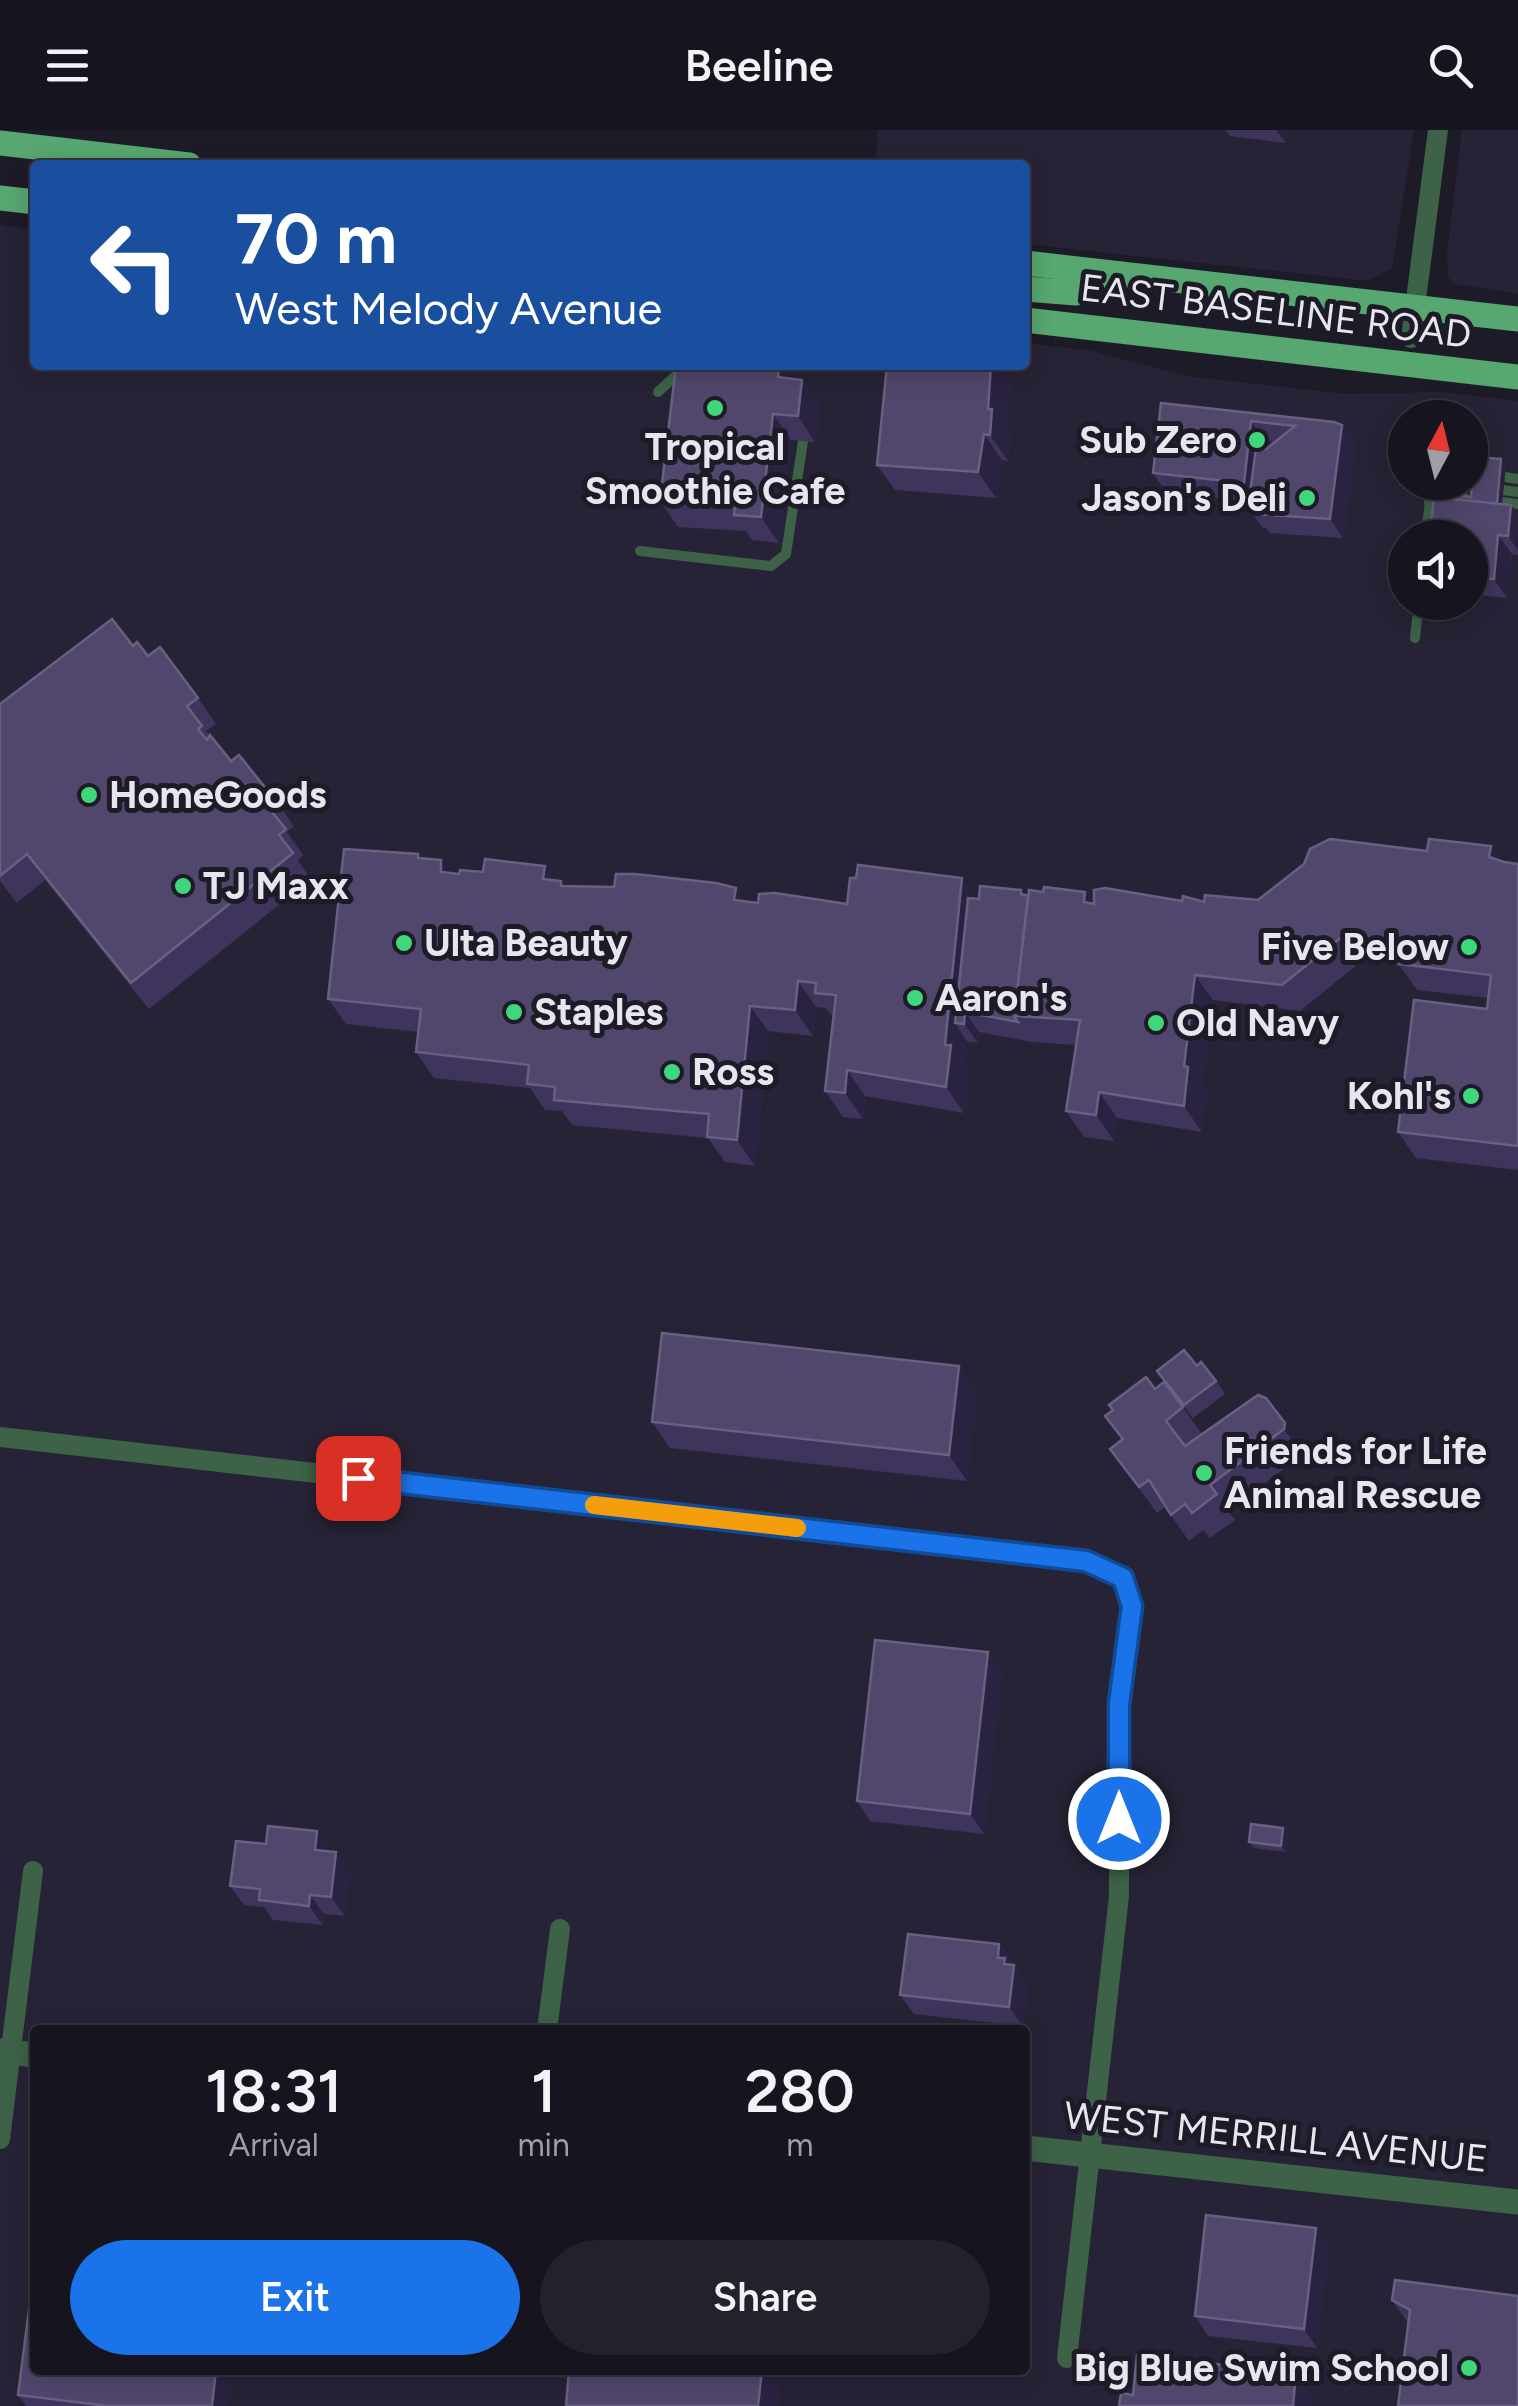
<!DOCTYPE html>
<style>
body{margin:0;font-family:Figtree,sans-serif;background:#23212b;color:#f1f3f6;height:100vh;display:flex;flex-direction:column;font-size:38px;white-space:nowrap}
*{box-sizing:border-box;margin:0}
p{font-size:32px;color:#9e9ea4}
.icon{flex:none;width:55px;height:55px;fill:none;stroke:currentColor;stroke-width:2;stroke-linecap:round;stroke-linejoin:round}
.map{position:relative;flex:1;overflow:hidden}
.sheet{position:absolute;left:30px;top:1895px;width:1000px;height:350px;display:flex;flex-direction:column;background:#16141e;border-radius:10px;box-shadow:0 5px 25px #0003,0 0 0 2px #35333c}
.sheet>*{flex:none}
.banner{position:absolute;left:30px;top:30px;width:1000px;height:210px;border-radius:10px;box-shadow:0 5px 25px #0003,0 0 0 2px #35333c;background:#1a4fa0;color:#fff;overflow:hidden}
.needle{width:65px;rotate:7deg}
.tools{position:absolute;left:1388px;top:270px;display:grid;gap:20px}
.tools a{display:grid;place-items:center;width:100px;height:100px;border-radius:50%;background:#16141e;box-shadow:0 5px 25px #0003,0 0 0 2px #35333c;font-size:50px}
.pin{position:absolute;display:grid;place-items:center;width:85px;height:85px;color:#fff;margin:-42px;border-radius:20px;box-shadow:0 5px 15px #0006}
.me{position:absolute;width:110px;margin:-55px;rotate:0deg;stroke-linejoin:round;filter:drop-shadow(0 0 8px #0008)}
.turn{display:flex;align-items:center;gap:35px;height:210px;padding:0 40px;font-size:45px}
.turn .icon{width:130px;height:130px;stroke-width:2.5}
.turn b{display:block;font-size:70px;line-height:85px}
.eta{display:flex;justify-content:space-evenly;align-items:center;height:170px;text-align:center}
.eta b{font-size:60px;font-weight:600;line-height:70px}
.action{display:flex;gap:20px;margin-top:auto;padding:20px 40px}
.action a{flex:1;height:115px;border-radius:60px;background:#1a73e8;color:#fff;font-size:40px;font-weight:600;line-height:115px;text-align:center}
.action a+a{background:#23212b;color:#f1f3f6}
header{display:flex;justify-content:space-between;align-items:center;height:130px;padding:0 40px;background:#16141e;font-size:45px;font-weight:600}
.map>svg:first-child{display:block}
.built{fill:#272336;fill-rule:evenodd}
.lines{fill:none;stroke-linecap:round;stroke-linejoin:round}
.service{stroke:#3d6247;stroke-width:10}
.minor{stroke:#3d6247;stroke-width:20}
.tertiary{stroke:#3d6247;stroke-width:25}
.primary{stroke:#57a770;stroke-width:25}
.wall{fill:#3f345c;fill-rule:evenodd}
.shaded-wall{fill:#2a2241}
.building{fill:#51476c;stroke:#686080;stroke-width:2.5}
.route-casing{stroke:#114b97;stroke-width:25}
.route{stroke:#1a73e8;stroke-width:18}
.slow{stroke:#f59e0b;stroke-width:18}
.poi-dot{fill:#40d77c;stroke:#1e1b28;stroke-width:4}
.labels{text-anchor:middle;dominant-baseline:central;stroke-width:10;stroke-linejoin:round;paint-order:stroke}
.street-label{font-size:38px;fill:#e7e6ef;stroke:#1e1b28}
.poi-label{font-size:38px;font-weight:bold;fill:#e7e6ef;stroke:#1e1b28;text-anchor:start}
</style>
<header><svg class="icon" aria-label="menu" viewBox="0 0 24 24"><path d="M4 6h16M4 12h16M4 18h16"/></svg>Beeline<svg class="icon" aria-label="search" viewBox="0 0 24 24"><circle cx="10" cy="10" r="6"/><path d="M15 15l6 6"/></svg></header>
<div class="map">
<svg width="1518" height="2276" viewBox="0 0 1518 2276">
<rect width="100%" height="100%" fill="#1e1b28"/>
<!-- built -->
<g class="built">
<path d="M878,0H1414L1392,138L1369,151L1025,114V35H875Z"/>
<path d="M1462,0H1518V164L1455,154L1448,147L1447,122Z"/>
<path d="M0,94L35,102V235H1025V213L1092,221L1187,246L1345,264L1442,262L1518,271V2276H0ZM1405,288H1470V352H1405ZM1405,408H1470V472H1405ZM35,1900H1025V2240H35Z"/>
</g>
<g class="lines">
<!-- service -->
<g class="service">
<path d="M658,262L684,238"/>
<path d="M1505,347L1518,349"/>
<path d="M1503,360L1518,362"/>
<path d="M1430,361L1444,353L1477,356"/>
<path d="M1502,372L1518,374"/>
<path d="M1429,373L1444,365L1464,367"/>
<path d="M1425,408L1433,352"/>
<path d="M640,421L771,436L786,424L803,311"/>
<path d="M1415,508L1419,472"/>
</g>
<!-- minor -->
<g class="minor">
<path d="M1411,208L1438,0"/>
<path d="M0,1307L1086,1431L1123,1447L1132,1476L1119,1575V1766L1067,2228"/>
<path d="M547,1900L560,1799"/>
<path d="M0,2009L33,1741"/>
</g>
<!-- tertiary -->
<g class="tertiary">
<path d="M0,1921L35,1925"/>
<path d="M1025,2018L1518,2072"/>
</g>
<!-- primary -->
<g class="primary">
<path d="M0,13L189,35"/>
<path d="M0,68L35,72"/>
<path d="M1025,133L1518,189"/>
<path d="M1025,159L1076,163L1120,144"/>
<path d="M1025,190L1518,247"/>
</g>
</g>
<!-- wall -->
<g class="wall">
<path d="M1225,0H1287L1286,13L1230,6Z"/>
<path d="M887,235H995L1010,256L1006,299L1010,305L1008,331L1002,330L996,368L895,360L877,335Z"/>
<path d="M786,248L802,250L820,275L815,312L791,310L779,413L752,410L746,401L678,397L660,371Z"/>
<path d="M1161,273L1342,295L1356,315L1343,408L1270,403L1266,398L1262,397L1248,378L1249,372L1166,362L1153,343ZM1264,310L1276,312L1266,319H1264Z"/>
<path d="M1501,329L1506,336L1502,374L1518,385V425L1512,424L1507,468L1470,464V408H1440L1431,395L1452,369L1471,367Z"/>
<path d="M133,516L148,526L198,568L216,594L206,601L231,631L276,671L294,696L287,702L303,725L298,730L311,749L149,879L45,750L17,773L0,751V574Z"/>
<path d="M421,728L450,743L554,750L565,756L758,773L847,774L977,769L1025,765L1092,773L1258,770L1501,731L1518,734V1040L1416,1028L1398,1002L1487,879L1489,868L1417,860L1400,836L1362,831L1300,881L1213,870L1202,956L1206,962L1202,1002L1117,988L1114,1011L1084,1007L1066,981L1077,915L1032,912L979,902L978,913L968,912L966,910L964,934L969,941L964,983L865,966L863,989L843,987L825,961L834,888L825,878L816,877L813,906L768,901L755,1036L725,1032L708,1008L572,995L562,981L545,980L530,958L434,948L416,922L418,902L346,894L328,869Z"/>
<path d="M959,1236L977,1261L967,1351L670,1318L652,1292Z"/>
<path d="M1197,1236L1216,1251L1225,1264L1193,1288L1166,1254Z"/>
<path d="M1155,1259L1183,1277L1201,1303L1185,1316L1258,1265L1303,1318L1302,1325L1228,1381L1235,1390L1210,1408L1203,1400L1189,1411L1165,1377L1157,1383L1110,1319L1122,1310L1105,1286Z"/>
<path d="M1002,1542L984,1704L870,1691L857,1671Z"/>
<path d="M1283,1698L1288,1704L1286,1722L1254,1718L1249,1712Z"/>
<path d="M331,1721L350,1742L345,1786L324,1784L323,1795L273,1790L264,1777L244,1775L230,1756Z"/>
<path d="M999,1814L1028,1854L1023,1896L914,1884L900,1865Z"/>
<path d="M1329,2118L1317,2218L1208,2206L1195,2186Z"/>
<path d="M1518,2166L1409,2192L1406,2190L1392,2170Z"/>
<path d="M35,2240H232L228,2276H26L18,2265Z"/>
</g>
<!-- shaded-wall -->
<g class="shaded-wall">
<path d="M1276,0H1287L1286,13Z"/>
<path d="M991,235H995L1010,256L1006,299L1010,305L1008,331L990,305L988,279Z"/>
<path d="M802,250L820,275L815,312L798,286Z"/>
<path d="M773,284L791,310L779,413L761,387Z"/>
<path d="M1251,291L1264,310L1258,373L1244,353Z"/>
<path d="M1342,295L1356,315L1343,408L1330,389Z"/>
<path d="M984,304L1002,330L996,368L978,342Z"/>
<path d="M1501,329L1506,336L1500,392L1495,385Z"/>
<path d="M1511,375L1518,385V420L1508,406Z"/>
<path d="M1498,405L1512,424L1507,468L1494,449Z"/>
<path d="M1491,716L1509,742L1489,727Z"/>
<path d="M441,730L459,756L441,742Z"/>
<path d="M545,736L563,762L543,749Z"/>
<path d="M962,748L980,773L965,882L979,902L978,913L964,894L955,893L966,910L964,934L969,941L964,983L946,957L945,915Z"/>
<path d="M736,758L754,783L734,770Z"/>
<path d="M1195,845L1213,870L1202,956L1206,962L1202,1002L1184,976V936Z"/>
<path d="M798,851L816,877L813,906L795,880Z"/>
<path d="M750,876L768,901L755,1036L737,1010Z"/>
<path d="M847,940L865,966L863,989L845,963Z"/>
<path d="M1099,962L1117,988L1114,1011L1096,985Z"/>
<path d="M959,1236L977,1261L967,1351L949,1325Z"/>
<path d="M1285,1293L1303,1318L1302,1325L1284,1299Z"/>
<path d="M988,1522L1002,1542L984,1704L970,1684Z"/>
<path d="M1283,1698L1288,1704L1286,1722L1281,1716Z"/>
<path d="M317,1701L331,1721L329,1739L315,1720Z"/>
<path d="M336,1722L350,1742L345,1786L331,1767Z"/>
<path d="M310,1765L324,1784L323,1795L309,1776Z"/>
<path d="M999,1814L1013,1834L1012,1839L1014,1835L1028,1854L1023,1896L1009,1877L998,1828Z"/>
<path d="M1316,2098L1329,2118L1317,2218L1304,2199Z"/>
<path d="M216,2240H232L228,2276H212Z"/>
<path d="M762,2240H782L779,2276H758Z"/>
<path d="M1296,2243L1314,2269L1313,2276H1293Z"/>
</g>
<!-- building -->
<g class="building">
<path d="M676,235H758L779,238L778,247L802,250L798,286L773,284L761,387L734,385L735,376L660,371Z"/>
<path d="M887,235H991L988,279H992L990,305L984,304L978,342L877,335Z"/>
<path d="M1161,273L1334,292L1342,295L1330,389L1256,384L1257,379L1248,378L1256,318L1266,319L1295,296L1251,291L1244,353L1153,343Z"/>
<path d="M1474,327L1501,329L1497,374L1452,369V365L1471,367Z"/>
<path d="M1434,367L1511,375L1508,406L1498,405L1494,449L1470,446V408H1441L1442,397L1431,395Z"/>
<path d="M112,489L133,516L137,512L148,526L160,517L198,568L187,576L202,596L198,599L202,604L207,610L210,605L231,631L239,625L276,671L268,677L286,699L279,705L293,723L131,853L27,724L0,746V574Z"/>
<path d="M1330,709L1427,721L1429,709L1491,716L1489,727L1504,732L1518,734V1016L1398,1002L1414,870L1487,879L1491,845L1399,834L1402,812L1344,805L1282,855L1195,845L1184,936L1188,937L1184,976L1099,962L1096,985L1066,981L1080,890L1014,886L1029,760L1043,762L1044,757L1085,762L1084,772L1094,774V760L1105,758L1182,771L1183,766L1204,772L1205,765L1258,770L1304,734L1310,719Z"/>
<path d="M344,719L418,724V728L441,730V742L459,744L460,740L483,742L485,729L545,736L543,749L561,751V756L614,757L616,744H635L716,753L736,758L734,770L758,773L759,764L775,763L847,774L850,748H856L858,735L962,748L945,915H951L946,957L847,940L845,963L825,961L836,865L815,863L816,853L798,851L795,880L750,876L737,1010L707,1007L709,984L554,970L555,957L527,954L529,935L416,922L421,879L328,869Z"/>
<path d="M980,756L1021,760V764L1028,766L1014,886L1018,892L965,882L964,894L955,893L968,768L979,769Z"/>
<path d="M662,1203L959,1236L949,1325L652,1292Z"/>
<path d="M1184,1220L1197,1236L1201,1232L1216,1251L1184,1275L1157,1241Z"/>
<path d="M1146,1247L1155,1259L1164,1252L1183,1277L1166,1291L1185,1316L1258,1265L1266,1268L1285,1293L1284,1299L1210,1355L1217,1364L1192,1383L1185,1374L1171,1385L1149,1350L1139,1357L1110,1319L1123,1309L1105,1286L1113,1280L1109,1275Z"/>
<path d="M875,1510L988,1522L970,1684L857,1671Z"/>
<path d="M1251,1694L1283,1698L1281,1716L1249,1712Z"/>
<path d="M268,1696L317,1701L315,1720L336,1722L331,1767L310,1765L309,1776L259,1770L260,1759L230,1756L236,1711L266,1714Z"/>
<path d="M908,1804L999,1814L998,1828H1005L1004,1834L1014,1835L1009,1877L900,1865Z"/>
<path d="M1206,2085L1316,2098L1304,2199L1195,2186Z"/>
<path d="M1395,2150L1518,2166V2276H1398L1410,2180L1392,2170Z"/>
<path d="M29,2179H35V2240H216L212,2276H108L18,2265Z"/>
<path d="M1137,2225L1296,2243L1293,2276H1119L1121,2263L1133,2265Z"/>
<path d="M569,2240H762L758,2276H566Z"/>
</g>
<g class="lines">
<!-- route casing -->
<g class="route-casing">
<path id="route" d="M358,1348L1086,1431L1123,1448L1132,1476L1119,1574V1689"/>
</g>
<!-- route -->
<use href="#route" class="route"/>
<!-- slow -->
<path class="slow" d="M594,1375L797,1398"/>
</g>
<!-- markers -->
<g class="poi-dot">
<circle cx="715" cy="278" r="10"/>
<circle cx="1257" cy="310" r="10"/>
<circle cx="1307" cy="368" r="10"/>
<circle cx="89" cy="665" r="10"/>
<circle cx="183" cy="756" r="10"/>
<circle cx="404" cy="813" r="10"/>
<circle cx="1469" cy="817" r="10"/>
<circle cx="915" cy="868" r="10"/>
<circle cx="514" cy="882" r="10"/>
<circle cx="1156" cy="893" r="10"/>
<circle cx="672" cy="942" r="10"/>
<circle cx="1471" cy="966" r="10"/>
<circle cx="1204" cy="1343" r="10"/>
<circle cx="1469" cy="2238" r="10"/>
</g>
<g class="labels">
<!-- street labels -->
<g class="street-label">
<text transform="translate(1276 181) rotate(7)">EAST BASELINE ROAD</text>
<text transform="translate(1276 2007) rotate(6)">WEST MERRILL AVENUE</text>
</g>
<!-- poi labels -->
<g class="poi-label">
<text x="1237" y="310" text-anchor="end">Sub Zero</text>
<text x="715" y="317" text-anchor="middle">Tropical<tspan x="715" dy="44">Smoothie Cafe</tspan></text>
<text x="1287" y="368" text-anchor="end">Jason's Deli</text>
<text x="109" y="665">HomeGoods</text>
<text x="203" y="756">TJ Maxx</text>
<text x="424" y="813">Ulta Beauty</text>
<text x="1449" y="817" text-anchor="end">Five Below</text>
<text x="935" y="868">Aaron's</text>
<text x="534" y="882">Staples</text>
<text x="1176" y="893">Old Navy</text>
<text x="692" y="942">Ross</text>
<text x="1451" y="966" text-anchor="end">Kohl's</text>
<text x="1224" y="1321">Friends for Life<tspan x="1224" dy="44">Animal Rescue</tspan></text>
<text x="1449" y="2238" text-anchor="end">Big Blue Swim School</text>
</g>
</g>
</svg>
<div class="tools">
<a><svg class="needle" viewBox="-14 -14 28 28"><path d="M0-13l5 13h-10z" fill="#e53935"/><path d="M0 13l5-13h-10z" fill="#9e9ea4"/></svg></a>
<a><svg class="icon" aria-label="sound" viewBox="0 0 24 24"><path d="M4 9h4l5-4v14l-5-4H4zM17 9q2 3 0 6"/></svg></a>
</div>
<div class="pin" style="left:358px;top:1348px;background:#d93025"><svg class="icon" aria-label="arrive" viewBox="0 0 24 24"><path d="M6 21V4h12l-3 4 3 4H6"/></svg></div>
<svg class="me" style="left:1119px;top:1689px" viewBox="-20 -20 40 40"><circle r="17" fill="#1a73e8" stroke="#fff" stroke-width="3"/><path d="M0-11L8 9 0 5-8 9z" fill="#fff"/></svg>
<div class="banner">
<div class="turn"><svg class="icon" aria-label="left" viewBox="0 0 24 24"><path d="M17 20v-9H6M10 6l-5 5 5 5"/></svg><div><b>70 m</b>West Melody Avenue</div></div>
</div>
<section class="sheet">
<div class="eta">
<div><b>18:31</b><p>Arrival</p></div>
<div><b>1</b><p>min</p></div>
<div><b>280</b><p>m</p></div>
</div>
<div class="action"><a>Exit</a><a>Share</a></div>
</section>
</div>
